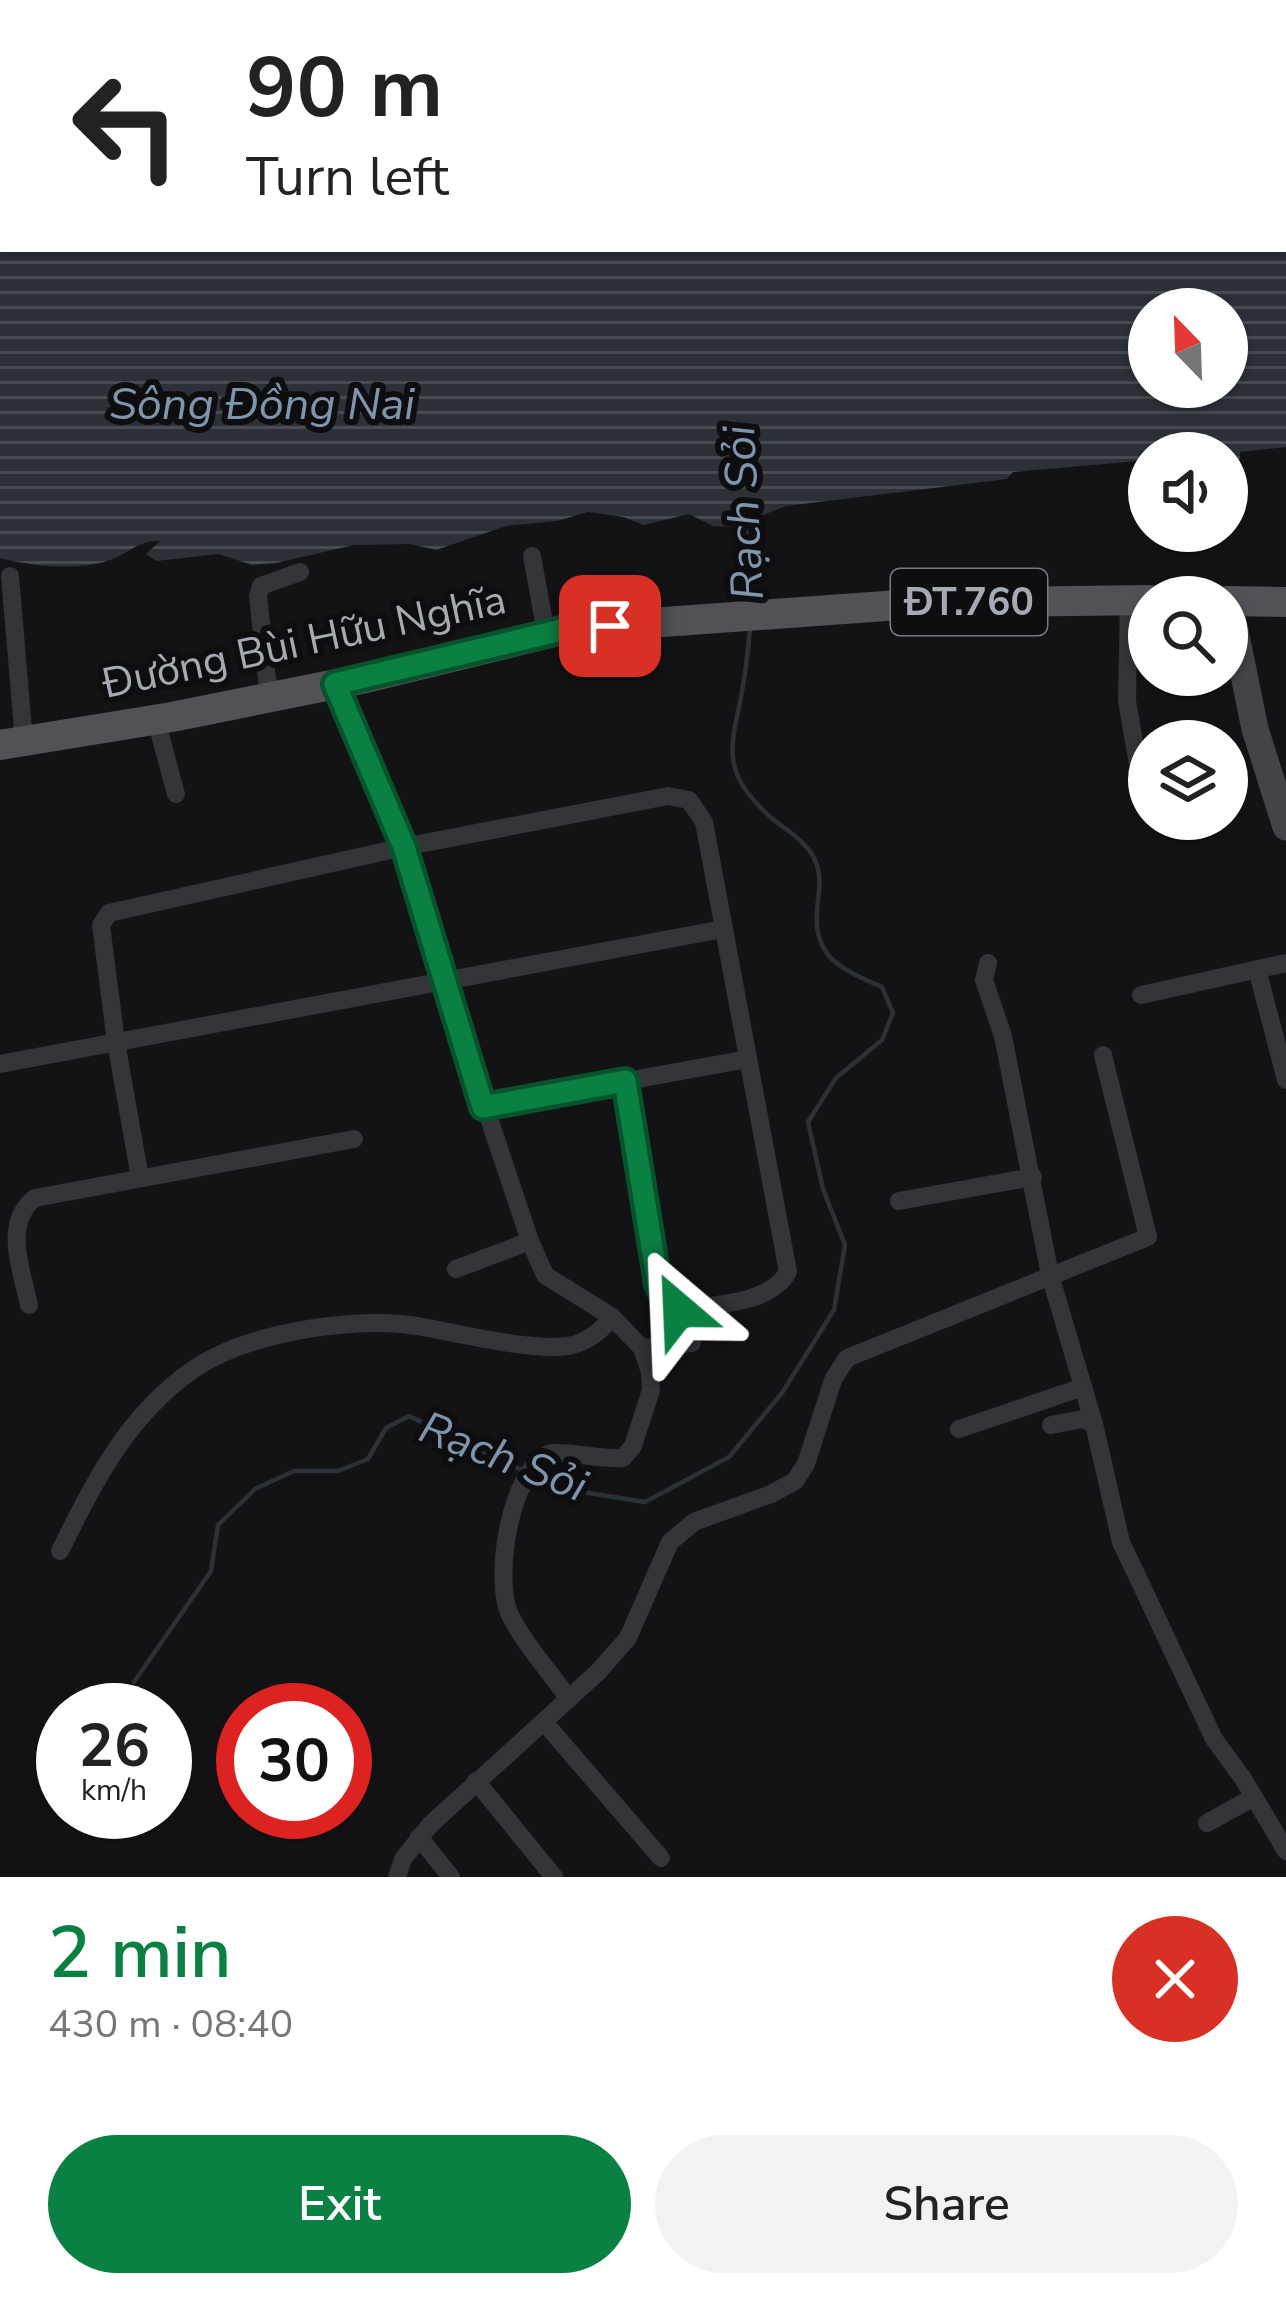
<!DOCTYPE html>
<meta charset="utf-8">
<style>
body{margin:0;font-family:"Nunito Sans",sans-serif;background:#f2f2f2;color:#222;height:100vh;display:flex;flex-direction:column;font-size:45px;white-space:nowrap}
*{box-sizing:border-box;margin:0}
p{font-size:39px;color:#767676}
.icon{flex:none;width:66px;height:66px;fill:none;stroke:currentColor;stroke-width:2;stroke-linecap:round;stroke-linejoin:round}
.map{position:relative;height:1877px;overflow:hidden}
.drawer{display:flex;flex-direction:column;background:#fff;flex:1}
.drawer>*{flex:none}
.hud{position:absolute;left:0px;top:0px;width:1287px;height:252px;box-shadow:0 3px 9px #0004;background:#fff;color:#222;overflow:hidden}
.needle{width:78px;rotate:337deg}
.controls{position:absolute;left:1128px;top:288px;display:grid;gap:24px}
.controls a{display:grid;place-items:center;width:120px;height:120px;border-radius:50%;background:#fff;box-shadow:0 3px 9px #0004;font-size:60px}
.speed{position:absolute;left:36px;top:1683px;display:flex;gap:24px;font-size:60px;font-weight:700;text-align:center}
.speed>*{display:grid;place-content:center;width:156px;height:156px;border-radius:50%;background:#fff;box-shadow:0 3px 9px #0004;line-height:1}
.speed small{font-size:30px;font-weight:400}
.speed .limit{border:18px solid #d22;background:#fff;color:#111}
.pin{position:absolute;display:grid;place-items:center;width:102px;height:102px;color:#fff;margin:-51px;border-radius:24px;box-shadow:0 6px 18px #0006}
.me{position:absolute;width:132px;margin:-66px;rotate:334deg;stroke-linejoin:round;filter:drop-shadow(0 0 9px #0008)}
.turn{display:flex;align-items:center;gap:42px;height:252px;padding:0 48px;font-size:54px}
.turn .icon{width:156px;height:156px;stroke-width:2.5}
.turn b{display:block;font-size:84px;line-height:102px}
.round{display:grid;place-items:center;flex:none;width:126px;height:126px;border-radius:63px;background:#f2f2f2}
.summary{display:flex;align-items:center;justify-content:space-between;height:204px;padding:0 48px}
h1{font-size:72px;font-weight:600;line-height:90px;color:#0b8043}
.button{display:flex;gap:24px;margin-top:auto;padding:24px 48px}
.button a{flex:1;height:138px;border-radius:72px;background:#0b8043;color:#fff;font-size:48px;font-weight:600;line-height:138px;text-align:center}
.button a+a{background:#f2f2f2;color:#222}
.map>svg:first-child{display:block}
.water{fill:url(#water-rules);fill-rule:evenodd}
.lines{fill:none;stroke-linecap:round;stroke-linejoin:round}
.stream{stroke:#2b3137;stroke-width:4.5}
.street{stroke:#343539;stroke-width:18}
.secondary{stroke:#434449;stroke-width:27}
.primary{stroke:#515258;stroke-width:30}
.route-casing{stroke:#07532c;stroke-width:30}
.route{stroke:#0b8043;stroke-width:21}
.labels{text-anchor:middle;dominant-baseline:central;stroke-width:12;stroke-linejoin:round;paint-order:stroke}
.shield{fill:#0e0e10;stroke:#787b83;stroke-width:3}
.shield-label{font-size:39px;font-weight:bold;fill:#a6aab4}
.street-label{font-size:42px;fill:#a6aab4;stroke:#0e0e10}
.water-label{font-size:45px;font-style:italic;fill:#7f95ac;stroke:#0e0e10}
</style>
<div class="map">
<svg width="1286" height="1877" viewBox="0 0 1286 1877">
<defs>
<pattern id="water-rules" width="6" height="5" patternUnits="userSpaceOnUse" patternTransform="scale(3)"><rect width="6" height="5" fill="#2b3137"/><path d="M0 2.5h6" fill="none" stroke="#474c52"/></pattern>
</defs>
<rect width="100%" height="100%" fill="#131315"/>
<!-- water -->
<path class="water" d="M0,0H1286V447L1240,452L1239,472L1227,477V453H1149V460L1013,472L1007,479L786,506L733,527L713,526L689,514L644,525L623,517L588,512L557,521L506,526L436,550L410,544L354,545L276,563L252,565L219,554L156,561L146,554L160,541C138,540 127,555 107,561C76,571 30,566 0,558ZM3,3H1284V249H3ZM1149,309H1227V387H1149Z"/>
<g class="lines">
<!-- stream -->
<g class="stream">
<path d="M744,521L752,558L753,604"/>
<path d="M532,1475L558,1488L645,1502L729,1457L782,1393L834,1310L845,1245L823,1189L808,1122L836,1078L882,1040L893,1013L882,987C844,970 813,959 817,911C818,895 822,881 817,865C808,839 783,830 765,812C725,773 729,752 740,702C745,678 748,652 750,628"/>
<path d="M134,1682L211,1571L218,1525L255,1489L294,1471H338L368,1459L386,1428L409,1416L522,1470"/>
</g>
<!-- street -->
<g class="street">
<path d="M532,556L546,633"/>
<path d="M10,576L24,741"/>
<path d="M1129,600L1127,701L1142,788"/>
<path d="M335,684L404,847L443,981L530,1241L545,1275L612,1317L642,1348L650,1372L651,1390L633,1446L623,1458C604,1460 560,1450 549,1454C510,1470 493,1580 510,1615C525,1645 550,1672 569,1699"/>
<path d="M269,697L258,596L261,586L300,572"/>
<path d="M156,720L176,794"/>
<path d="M988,963L984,980L1003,1036L1050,1275L1094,1424L1121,1542L1214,1739L1242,1777L1286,1851"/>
<path d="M1257,969L1286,1080"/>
<path d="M1141,995L1286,963"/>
<path d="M0,1064L723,929"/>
<path d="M483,1107L748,1059"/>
<path d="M140,1178L116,1042L101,925L109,913L404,847L668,796L689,800L704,822L788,1272C769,1305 714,1304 678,1310L666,1301L658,1284L625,1081"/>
<path d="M899,1201L1033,1177"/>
<path d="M456,1269L530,1241"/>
<path d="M29,1305C22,1271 2,1223 35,1198L354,1139"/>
<path d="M642,1348L692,1343"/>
<path d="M1051,1425L1083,1419L1094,1424"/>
<path d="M959,1429L1083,1387"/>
<path d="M60,1551C94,1482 128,1414 194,1369C249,1332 357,1315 423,1327C460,1334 533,1351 568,1346C586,1343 601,1331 612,1317"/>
<path d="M544,1722L661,1858"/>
<path d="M476,1781L554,1877"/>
<path d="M1207,1823L1254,1797"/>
<path d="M419,1837L451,1877"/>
<path d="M397,1877L403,1859L430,1825L598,1672L628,1638L670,1542L694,1522L771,1494L795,1481L806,1464L833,1380L847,1358L1148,1237L1103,1055"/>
</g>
<!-- secondary -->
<path class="secondary" d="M1229,601L1255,729L1286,827"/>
<!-- primary -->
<g class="primary">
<path d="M1227,601L1286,602"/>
<path d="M0,745L172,717L366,678L566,629L927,603L1149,600"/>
</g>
</g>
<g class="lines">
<!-- route casing -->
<g class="route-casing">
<path id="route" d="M610,626L566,629L335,684L404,847L483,1107L625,1081L658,1284L666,1301L679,1310"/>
</g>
<!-- route -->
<use href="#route" class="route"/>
</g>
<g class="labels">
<!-- shield labels -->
<rect class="shield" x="891" y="569" width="156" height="66" rx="9"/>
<g class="shield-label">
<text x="969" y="602">ĐT.760</text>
</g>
<!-- street labels -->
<g class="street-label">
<text transform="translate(304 642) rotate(-12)">Đường Bùi Hữu Nghĩa</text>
</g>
<!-- water labels -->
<g class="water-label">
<text x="262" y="404">Sông Đồng Nai</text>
<text transform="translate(744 513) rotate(-93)">Rạch Sỏi</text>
<text transform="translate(503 1457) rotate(21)">Rạch Sỏi</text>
</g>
</g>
</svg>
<div class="controls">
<a><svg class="needle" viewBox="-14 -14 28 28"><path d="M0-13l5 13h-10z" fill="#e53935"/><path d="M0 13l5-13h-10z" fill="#767676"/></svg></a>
<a><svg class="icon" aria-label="sound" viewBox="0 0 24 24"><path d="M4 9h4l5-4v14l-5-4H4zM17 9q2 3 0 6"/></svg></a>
<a><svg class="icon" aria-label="search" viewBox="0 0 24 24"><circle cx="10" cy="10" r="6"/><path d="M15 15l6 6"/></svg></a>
<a><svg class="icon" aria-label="layers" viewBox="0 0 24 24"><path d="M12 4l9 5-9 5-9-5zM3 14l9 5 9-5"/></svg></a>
</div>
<div class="speed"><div>26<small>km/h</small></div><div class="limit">30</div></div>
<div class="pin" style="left:610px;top:626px;background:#d93025"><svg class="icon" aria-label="arrive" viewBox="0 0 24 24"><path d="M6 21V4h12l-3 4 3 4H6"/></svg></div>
<svg class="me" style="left:679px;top:1310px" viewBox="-20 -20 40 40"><path d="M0-17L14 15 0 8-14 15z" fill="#0b8043" stroke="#fff" stroke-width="4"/></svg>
<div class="hud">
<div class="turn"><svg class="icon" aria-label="left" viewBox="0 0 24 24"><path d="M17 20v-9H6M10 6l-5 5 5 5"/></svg><div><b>90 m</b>Turn left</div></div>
</div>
</div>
<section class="drawer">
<div class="summary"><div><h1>2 min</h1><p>430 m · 08:40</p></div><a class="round" style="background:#d93025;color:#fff"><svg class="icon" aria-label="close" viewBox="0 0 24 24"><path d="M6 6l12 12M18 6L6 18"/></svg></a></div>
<div class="button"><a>Exit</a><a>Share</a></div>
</section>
